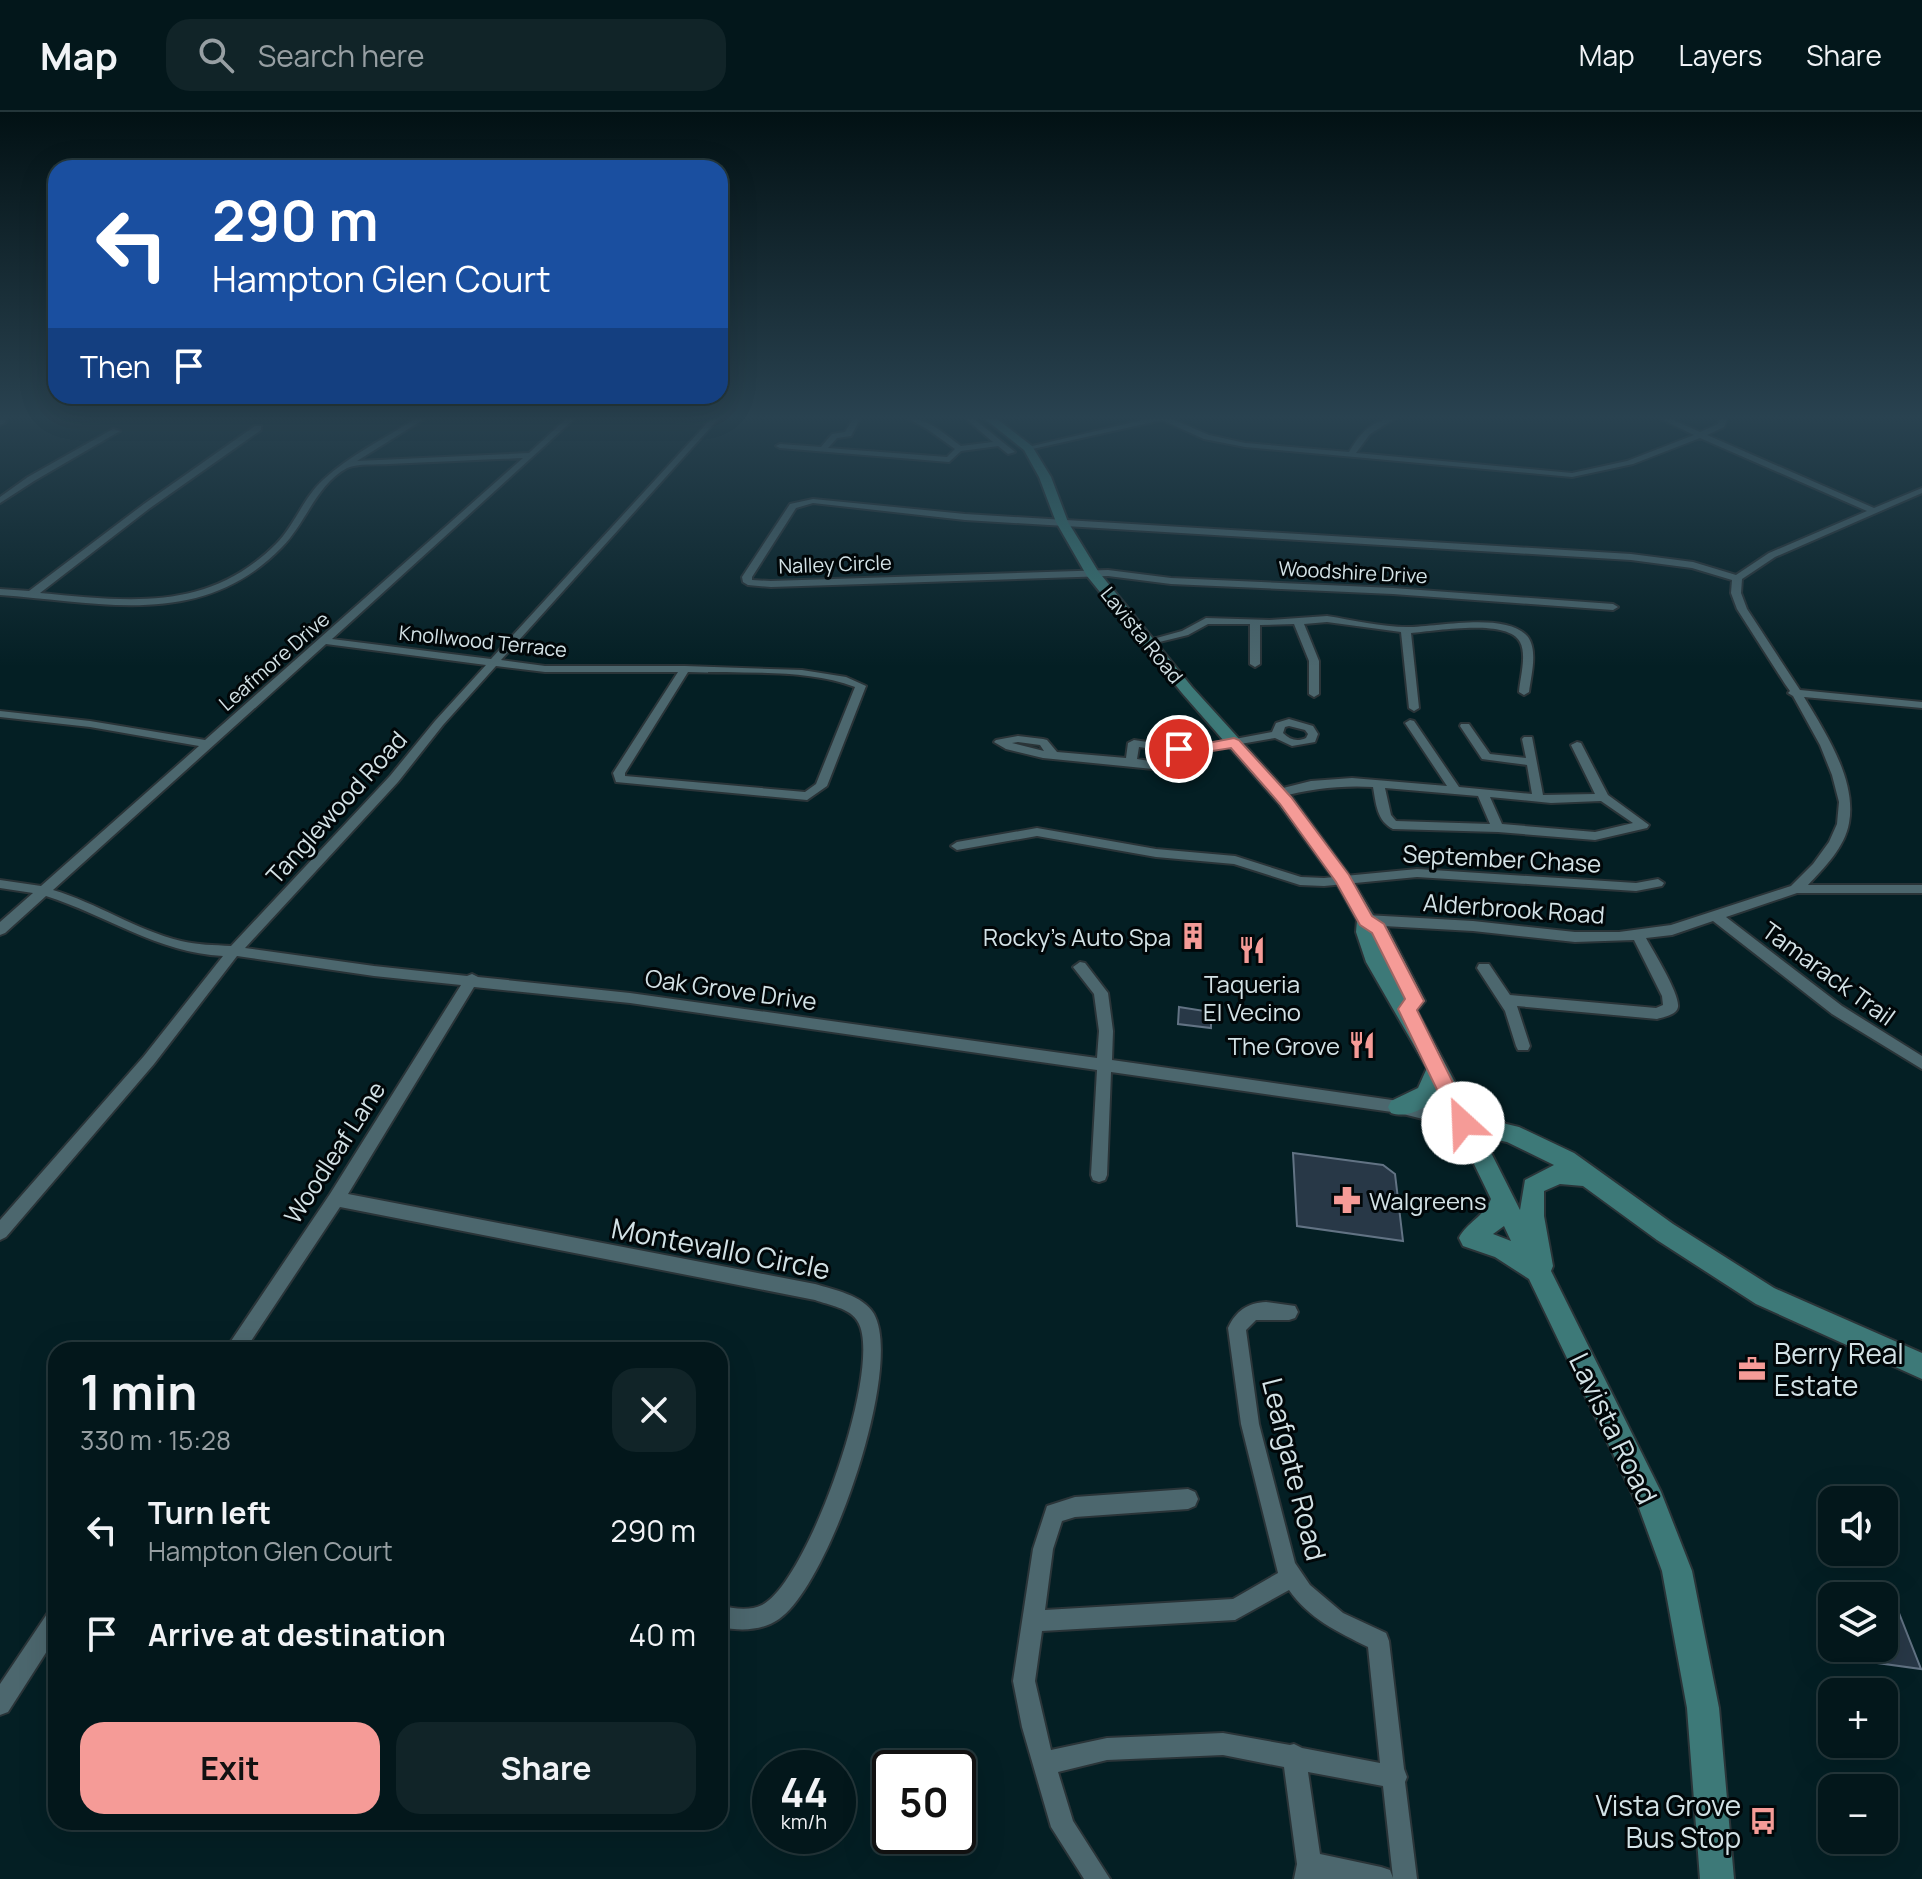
<!DOCTYPE html>
<meta charset="utf-8">
<style>
body{margin:0;font-family:Manrope,sans-serif;background:#112428;color:#f1f3f6;height:100vh;display:flex;flex-direction:column;font-size:30px;white-space:nowrap}
*{box-sizing:border-box;margin:0}
p{font-size:26px;color:#979fa3}
.icon{flex:none;width:44px;height:44px;fill:none;stroke:currentColor;stroke-width:2;stroke-linecap:round;stroke-linejoin:round}
.map{position:relative;flex:1;overflow:hidden}
.sheet{position:absolute;left:48px;top:1230px;width:680px;height:488px;display:flex;flex-direction:column;background:#03171b;border-radius:24px;box-shadow:0 8px 32px #0002,0 0 0 2px #24363a}
.sheet>*{flex:none}
.hud{position:absolute;left:48px;top:48px;width:680px;height:244px;border-radius:24px;box-shadow:0 8px 32px #0002,0 0 0 2px #24363a;background:#1a4fa0;color:#fff;overflow:hidden}
.controls{position:absolute;left:1818px;top:1374px;display:grid;gap:16px}
.controls a{display:grid;place-items:center;width:80px;height:80px;border-radius:16px;background:#03171b;box-shadow:0 8px 32px #0002,0 0 0 2px #24363a;font-size:40px}
.speed{position:absolute;left:752px;top:1638px;display:flex;gap:16px;font-size:40px;font-weight:700;text-align:center}
.speed>*{display:grid;place-content:center;width:104px;height:104px;border-radius:50%;background:#03171b;box-shadow:0 8px 32px #0002,0 0 0 2px #24363a;line-height:1}
.speed small{font-size:20px;font-weight:400}
.speed .limit{border:4px solid #111;border-radius:12px;background:#fff;color:#111}
.pin{position:absolute;display:grid;place-items:center;width:68px;height:68px;color:#fff;margin:-34px;border:4px solid #fff;border-radius:50%;box-shadow:0 2px 8px #0007}
.me{position:absolute;width:88px;margin:-44px;rotate:335deg;stroke-linejoin:round;filter:drop-shadow(0 0 6px #0008)}
.turn{display:flex;align-items:center;gap:28px;height:168px;padding:0 32px;font-size:36px}
.turn .icon{width:104px;height:104px;stroke-width:2.5}
.turn b{display:block;font-size:56px;line-height:68px}
.then{display:flex;align-items:center;height:76px;padding:0 32px;background:#0003;gap:16px;font-size:30px}
.round{display:grid;place-items:center;flex:none;width:84px;height:84px;border-radius:24px;background:#112428}
.overview{display:flex;align-items:center;justify-content:space-between;height:136px;padding:0 32px}
h1{font-size:48px;font-weight:700;line-height:60px}
.primary-button{display:flex;gap:16px;margin-top:auto;padding:16px 32px}
.primary-button a{flex:1;height:92px;border-radius:24px;background:#f59b97;color:#111;font-size:32px;font-weight:700;line-height:92px;text-align:center}
.primary-button a+a{background:#112428;color:#f1f3f6}
ul{padding:0;list-style:none}
li{display:flex;align-items:center;gap:24px;height:104px;padding:0 32px}
li div{flex:1}
li b{display:block;font-size:30px}
li em{font-style:normal}
header{display:flex;align-items:center;gap:48px;box-sizing:border-box;height:112px;padding:0 40px;background:#03171b;border-bottom:2px solid #24363a}
header strong{font-size:38px}
nav{display:flex;gap:44px;margin-inline-start:auto;font-size:28px}
.search{width:560px;height:72px;background:#112428;display:flex;align-items:center;gap:20px;box-sizing:border-box;padding:0 28px;border-radius:24px;color:#979fa3;font-size:30px}
.map>svg:first-child{display:block}
.building{fill:#283847;stroke:#627384;stroke-width:2}
.lines{fill:none;stroke-linecap:round;stroke-linejoin:round}
.street-casing{stroke:#2a3438;stroke-width:4}
.secondary-casing{stroke:#2a3438;stroke-width:4}
.street{fill:#4c676e;fill-rule:evenodd}
.secondary{fill:#3d7978;fill-rule:evenodd}
.route{fill:#f59b97;stroke:#9f6562;stroke-width:2}
.labels{text-anchor:middle;dominant-baseline:central;stroke-width:6;stroke-linejoin:round;paint-order:stroke}
.far-street-label{font-size:20px;fill:#d3e2e6;stroke:#010709}
.street-label{font-size:24px;fill:#d3e2e6;stroke:#010709}
.poi-label{font-size:24px;fill:#d3e2e6;stroke:#010709;text-anchor:end}
.near-street-label{font-size:28px;fill:#d3e2e6;stroke:#010709}
.near-poi-label{font-size:28px;fill:#d3e2e6;stroke:#010709;text-anchor:start}
</style>
<header>
<strong>Map</strong>
<div class="search"><svg class="icon" aria-label="search" viewBox="0 0 24 24"><circle cx="10" cy="10" r="6"/><path d="M15 15l6 6"/></svg>Search here</div>
<nav><a>Map</a><a>Layers</a><a>Share</a></nav>
</header>
<div class="map">
<svg width="1922" height="1767" viewBox="0 0 1922 1767">
<rect width="100%" height="100%" fill="#041f24"/>
<!-- building -->
<g class="building">
<path d="M1179,895L1211,900V916L1178,912Z"/>
<path d="M1293,1041L1383,1053L1395,1062L1403,1129L1297,1114Z"/>
<path d="M1884,1490L1895,1491L1921,1557L1856,1548L1852,1536H1884Z"/>
</g>
<g class="lines">
<!-- street casing -->
<g class="street-casing">
<g id="street">
<path d="M415,307H424L357,349L529,341L566,307H574L332,527L491,547L711,307H718L501,548L545,554H685L802,558L846,565L866,574L827,674L807,688L616,670L613,661L678,560H545L496,554L443,613L398,670L245,836L374,854L467,864L472,862L478,865L630,881L1097,946L1099,919L1094,882L1073,855L1080,850L1085,851L1108,881L1113,919L1112,948L1399,989L1468,1006L1471,1011L1468,1016L1463,1017L1399,1001L1111,960L1107,1063L1105,1068L1099,1070L1093,1068L1091,1063L1097,958L630,891L474,875L348,1082L815,1172C834,1178 863,1183 874,1202C904,1256 829,1473 779,1507C762,1519 740,1519 720,1515V1493C733,1497 750,1499 762,1493C808,1470 884,1254 858,1210C851,1196 828,1193 815,1188L340,1095L245,1238H225L330,1082L461,873L374,864L237,844L154,952L6,1125L0,1128V1108L144,944L223,844C158,841 106,803 46,784L5,821L0,823V810L33,781L0,776V768L41,774L199,634L90,615L0,605V599L90,609L205,628L523,346C478,348 434,350 389,352C377,353 358,351 347,356C316,373 306,411 282,435C202,518 101,490 0,483V477L29,479L144,392L255,314H261V318L150,396L40,481C128,489 207,501 276,432C295,413 303,386 323,368C350,343 384,327 415,307ZM326,532L486,553L435,609L390,664L231,834C214,833 197,833 181,829C136,818 97,791 53,778ZM688,560C742,562 804,556 855,575L816,672L805,680L625,664V661Z"/>
<path d="M853,307H860L851,324L837,326L828,336L947,345L955,337L927,317L909,307C930,307 944,322 961,334L993,330L966,307H974L1015,340L1008,342L998,334L961,339L949,350L780,336L776,334L780,332L821,335L832,322L845,320Z"/>
<path d="M1147,307H1172L1209,323L1245,331L1349,340C1360,322 1372,307 1394,307L1370,322L1356,341L1572,361L1627,349L1694,323L1661,307H1671L1700,320L1718,312L1720,307H1727L1724,315L1707,323L1874,396L1922,376V381L1775,445L1742,467L1741,481L1747,497L1800,578L1922,590V596L1804,585C1825,620 1857,668 1849,711C1845,735 1824,756 1808,773H1922V781H1797L1726,805L1842,894L1922,944V957L1832,902L1713,809L1672,823L1646,826C1653,839 1680,882 1678,895C1677,903 1663,905 1657,907L1517,894L1530,934L1528,938H1518L1516,934L1505,899L1477,856L1479,852H1489L1510,883L1656,896L1663,893L1662,884L1634,828L1575,830L1473,819L1366,813L1359,808L1366,803L1473,809L1575,820H1619L1671,813L1791,774L1813,752L1829,730L1837,712L1839,690L1832,663L1820,633L1793,584L1788,581L1790,579L1785,572L1737,497L1731,481L1732,468L1692,456L1631,448L965,408L813,391L796,396L752,465V468L771,469L1108,458L1171,466L1393,476L1613,492L1618,495L1613,498L1393,482L1171,472L1108,464L771,475L748,473L743,470L742,465L790,392L813,387L965,402L1631,442L1693,450L1736,463L1769,441L1867,399L1700,326L1633,352L1572,365L1245,335L1204,327L1162,308L1028,338L1024,336Z"/>
<path d="M0,308H5L6,310L0,313Z"/>
<path d="M113,317L120,319L34,369L0,391V385L28,365Z"/>
<path d="M1327,504C1353,508 1381,515 1407,515C1437,515 1507,499 1528,525C1538,539 1531,564 1529,580L1524,583L1519,580C1520,566 1527,543 1520,530C1508,506 1434,519 1411,521L1419,596L1414,599L1409,596L1401,520L1327,510L1304,512L1319,549V582L1314,585L1309,582V549L1294,512L1260,513V552L1255,555L1250,552V512H1208L1188,523L1147,533L1142,530L1182,519L1206,506L1270,508Z"/>
<path d="M1289,607L1313,614L1318,622L1315,630L1292,634L1275,626L1183,642L1179,656L1173,659L1043,646L1006,637L994,630L996,628L1018,624L1043,627L1047,628L1057,640L1126,646L1128,631L1134,628L1187,636L1272,620L1276,611ZM1289,614L1305,618L1308,622L1306,626C1297,630 1290,628 1283,621L1285,615ZM1018,630L1040,633L1044,639L1012,631ZM1139,635L1172,640L1169,652L1137,647Z"/>
<path d="M1410,608L1414,609L1459,675L1532,682L1527,653L1482,647L1460,614L1461,612H1469L1490,642L1526,646L1522,627L1524,625H1532L1543,683L1595,682L1571,633L1577,630L1581,631L1608,683L1649,713L1647,716L1595,728L1498,720L1393,717C1377,709 1376,692 1373,675C1340,673 1311,677 1279,685L1273,681L1275,678L1311,669L1352,666L1447,674L1405,611ZM1385,676L1478,684L1490,712L1396,709L1391,703ZM1490,685L1551,691L1601,689L1633,711L1595,720L1502,712Z"/>
<path d="M1037,716L1156,737L1235,744L1301,765L1324,766L1417,757L1636,771L1658,767L1664,771L1662,774L1636,779L1417,765L1324,774L1300,773L1234,752L1156,745L1037,724L957,738L951,734L957,730Z"/>
<path d="M1266,1190L1295,1194L1298,1200L1295,1206L1289,1208H1256L1246,1218L1259,1312L1295,1451L1310,1473L1343,1501L1386,1521L1389,1529L1404,1657L1407,1665L1405,1670L1417,1767H1294L1297,1752L1284,1655L1223,1643L1107,1648L1058,1660L1073,1709L1110,1767H1084L1051,1715L1022,1615L1013,1569L1033,1437L1047,1394L1075,1385L1188,1377L1195,1380L1198,1387L1195,1394L1188,1397L1075,1405L1062,1409L1053,1437L1045,1498L1233,1487L1278,1461L1241,1312L1228,1216C1236,1199 1247,1191 1266,1190ZM1289,1478C1308,1506 1338,1520 1368,1535L1380,1651L1302,1636L1294,1632L1290,1633L1223,1621L1107,1626L1051,1638L1035,1569L1042,1519L1235,1508ZM1308,1660L1383,1674L1393,1766L1390,1758L1381,1755L1320,1742Z"/>
<path d="M56,1495V1525L8,1600L0,1603V1572L49,1499Z"/>
</g>
</g>
<!-- secondary casing -->
<g class="secondary-casing">
<path id="secondary" d="M985,307H997L1032,334L1051,365L1068,410L1098,459L1192,575L1291,684L1349,763L1373,803L1385,812L1425,889L1417,899L1473,1004L1519,1015L1574,1041L1673,1112L1774,1176L1922,1241V1267L1756,1192L1657,1128L1583,1074L1560,1072L1544,1079V1104L1553,1154L1551,1159L1661,1380L1692,1459L1719,1596L1734,1767H1700L1687,1596L1662,1459L1639,1396L1529,1167L1495,1145L1463,1134L1459,1126C1467,1110 1484,1105 1491,1087L1439,980C1430,995 1409,1007 1391,1001L1388,995L1391,989L1418,976L1427,956L1366,850L1356,820L1357,808L1336,770L1279,692L1182,581L1087,464L1056,410L1039,365L1024,338ZM1483,1025L1507,1030L1554,1053L1525,1068L1520,1098ZM1504,1114L1511,1129L1493,1122Z"/>
</g>
<!-- street -->
<use href="#street" class="street"/>
<!-- secondary -->
<use href="#secondary" class="secondary"/>
</g>
<!-- sky -->
<linearGradient id="sky" x2="0" y2="1"><stop stop-color="#021114"/><stop offset="0.55" stop-color="#294250"/><stop offset="1" stop-color="#294250" stop-opacity="0"/></linearGradient>
<rect width="1922" height="555" fill="url(#sky)"/>
<!-- route -->
<path class="route" d="M1234,626L1239,628L1291,685L1349,763L1372,804L1384,812L1424,889L1417,898L1473,1011L1470,1017H1456L1398,897L1405,887L1372,821L1360,813L1336,770L1280,692L1231,636L1187,643L1172,637L1179,633L1187,635Z"/>
<!-- icons -->
<defs>
<g id="building-bare" transform="scale(2.16)"><path d="M-4-6H4V6H1V3H-1V6H-4ZM-2.5-4.3h1.7v1.8h-1.7ZM.8-4.3h1.7v1.8H.8ZM-2.5-1h1.7V.8h-1.7ZM.8-1h1.7V.8H.8Z" fill="#f59b97" stroke="#010709" stroke-width="2.5" paint-order="stroke"/></g>
<g id="restaurant-bare" transform="scale(2.16)"><path d="M-5-6h1v4h1v-4h1v4h1v-4h1v5L-1.5 .5V6h-2V.5L-5-1ZM5-6V6H3V1.5H1.5Q1.5-4 5-6Z" fill="#f59b97" stroke="#010709" stroke-width="2.5" paint-order="stroke"/></g>
<g id="pharmacy-bare" transform="scale(2.16)"><path d="M-2-6h4v4h4v4h-4v4h-4v-4h-4v-4h4Z" fill="#f59b97" stroke="#010709" stroke-width="2.5" paint-order="stroke"/></g>
<g id="office-bare" transform="scale(2.16)"><path d="M-6-3h4V-5.5h4V-3h4V5H-6ZM-1-4.5V-3h2v-1.5ZM-6 0V1H6V0Z" fill="#f59b97" stroke="#010709" stroke-width="2.5" paint-order="stroke"/></g>
<g id="bus-bare" transform="scale(2.16)"><path d="M-5-6H5V4H4V6H2V4H-2V6H-4V4H-5ZM-3.5-4V0h7V-4ZM-3.5 1.2v1.5H-2V1.2ZM2 1.2v1.5H3.5V1.2Z" fill="#f59b97" stroke="#010709" stroke-width="2.5" paint-order="stroke"/></g>
</defs>
<g fill-rule="evenodd">
<use href="#building-bare" x="1193" y="824"/>
<use href="#restaurant-bare" x="1252" y="838"/>
<use href="#restaurant-bare" x="1362" y="933"/>
<use href="#pharmacy-bare" x="1347" y="1088"/>
<use href="#office-bare" x="1752" y="1257"/>
<use href="#bus-bare" x="1763" y="1709"/>
</g>
<g class="labels">
<!-- far-street labels -->
<g class="far-street-label">
<text transform="translate(835 452) rotate(-2)">Nalley Circle</text>
<text transform="translate(1353 460) rotate(3)">Woodshire Drive</text>
<text transform="translate(1142 523) rotate(51)">Lavista Road</text>
<text transform="translate(483 529) rotate(6)">Knollwood Terrace</text>
<text transform="translate(274 549) rotate(-41)">Leafmore Drive</text>
</g>
<!-- street labels -->
<g class="street-label">
<text transform="translate(336 695) rotate(-48)">Tanglewood Road</text>
<text transform="translate(1502 746) rotate(3)">September Chase</text>
<text transform="translate(1514 796) rotate(4)">Alderbrook Road</text>
<text transform="translate(1829 861) rotate(36)">Tamarack Trail</text>
<text transform="translate(731 877) rotate(8)">Oak Grove Drive</text>
<text transform="translate(334 1040) rotate(-57)">Woodleaf Lane</text>
</g>
<!-- poi labels -->
<g class="poi-label">
<text x="1171" y="824">Rocky's Auto Spa</text>
<text x="1252" y="871" text-anchor="middle">Taqueria<tspan x="1252" dy="28">El Vecino</tspan></text>
<text x="1340" y="933">The Grove</text>
<text x="1369" y="1088" text-anchor="start">Walgreens</text>
</g>
<!-- near-street labels -->
<g class="near-street-label">
<text transform="translate(721 1136) rotate(11)">Montevallo Circle</text>
<text transform="translate(1614 1316) rotate(64)">Lavista Road</text>
<text transform="translate(1295 1357) rotate(76)">Leafgate Road</text>
</g>
<!-- near-poi labels -->
<g class="near-poi-label">
<text x="1774" y="1241">Berry Real<tspan x="1774" dy="32">Estate</tspan></text>
<text x="1741" y="1693" text-anchor="end">Vista Grove<tspan x="1741" dy="32">Bus Stop</tspan></text>
</g>
</g>
</svg>
<div class="controls">
<a><svg class="icon" aria-label="sound" viewBox="0 0 24 24"><path d="M4 9h4l5-4v14l-5-4H4zM17 9q2 3 0 6"/></svg></a>
<a><svg class="icon" aria-label="layers" viewBox="0 0 24 24"><path d="M12 4l9 5-9 5-9-5zM3 14l9 5 9-5"/></svg></a>
<a>+</a>
<a>−</a>
</div>
<div class="speed"><div>44<small>km/h</small></div><div class="limit">50</div></div>
<div class="pin" style="left:1179px;top:637px;background:#d93025"><svg class="icon" aria-label="arrive" viewBox="0 0 24 24"><path d="M6 21V4h12l-3 4 3 4H6"/></svg></div>
<svg class="me" style="left:1463px;top:1011px" viewBox="-20 -20 40 40"><circle r="19" fill="#fff"/><path d="M0-13L10 11 0 6-10 11z" fill="#f59b97"/></svg>
<div class="hud">
<div class="turn"><svg class="icon" aria-label="left" viewBox="0 0 24 24"><path d="M17 20v-9H6M10 6l-5 5 5 5"/></svg><div><b>290 m</b>Hampton Glen Court</div></div>
<div class="then">Then<svg class="icon" aria-label="arrive" viewBox="0 0 24 24"><path d="M6 21V4h12l-3 4 3 4H6"/></svg></div>
</div>
<section class="sheet">
<div class="overview"><div><h1>1 min</h1><p>330 m · 15:28</p></div><a class="round"><svg class="icon" aria-label="close" viewBox="0 0 24 24"><path d="M6 6l12 12M18 6L6 18"/></svg></a></div>
<ul>
<li><svg class="icon" aria-label="left" viewBox="0 0 24 24"><path d="M17 20v-9H6M10 6l-5 5 5 5"/></svg><div><b>Turn left</b><p>Hampton Glen Court</p></div><em>290 m</em></li>
<li><svg class="icon" aria-label="arrive" viewBox="0 0 24 24"><path d="M6 21V4h12l-3 4 3 4H6"/></svg><div><b>Arrive at destination</b></div><em>40 m</em></li>
</ul>
<div class="primary-button"><a>Exit</a><a>Share</a></div>
</section>
</div>
